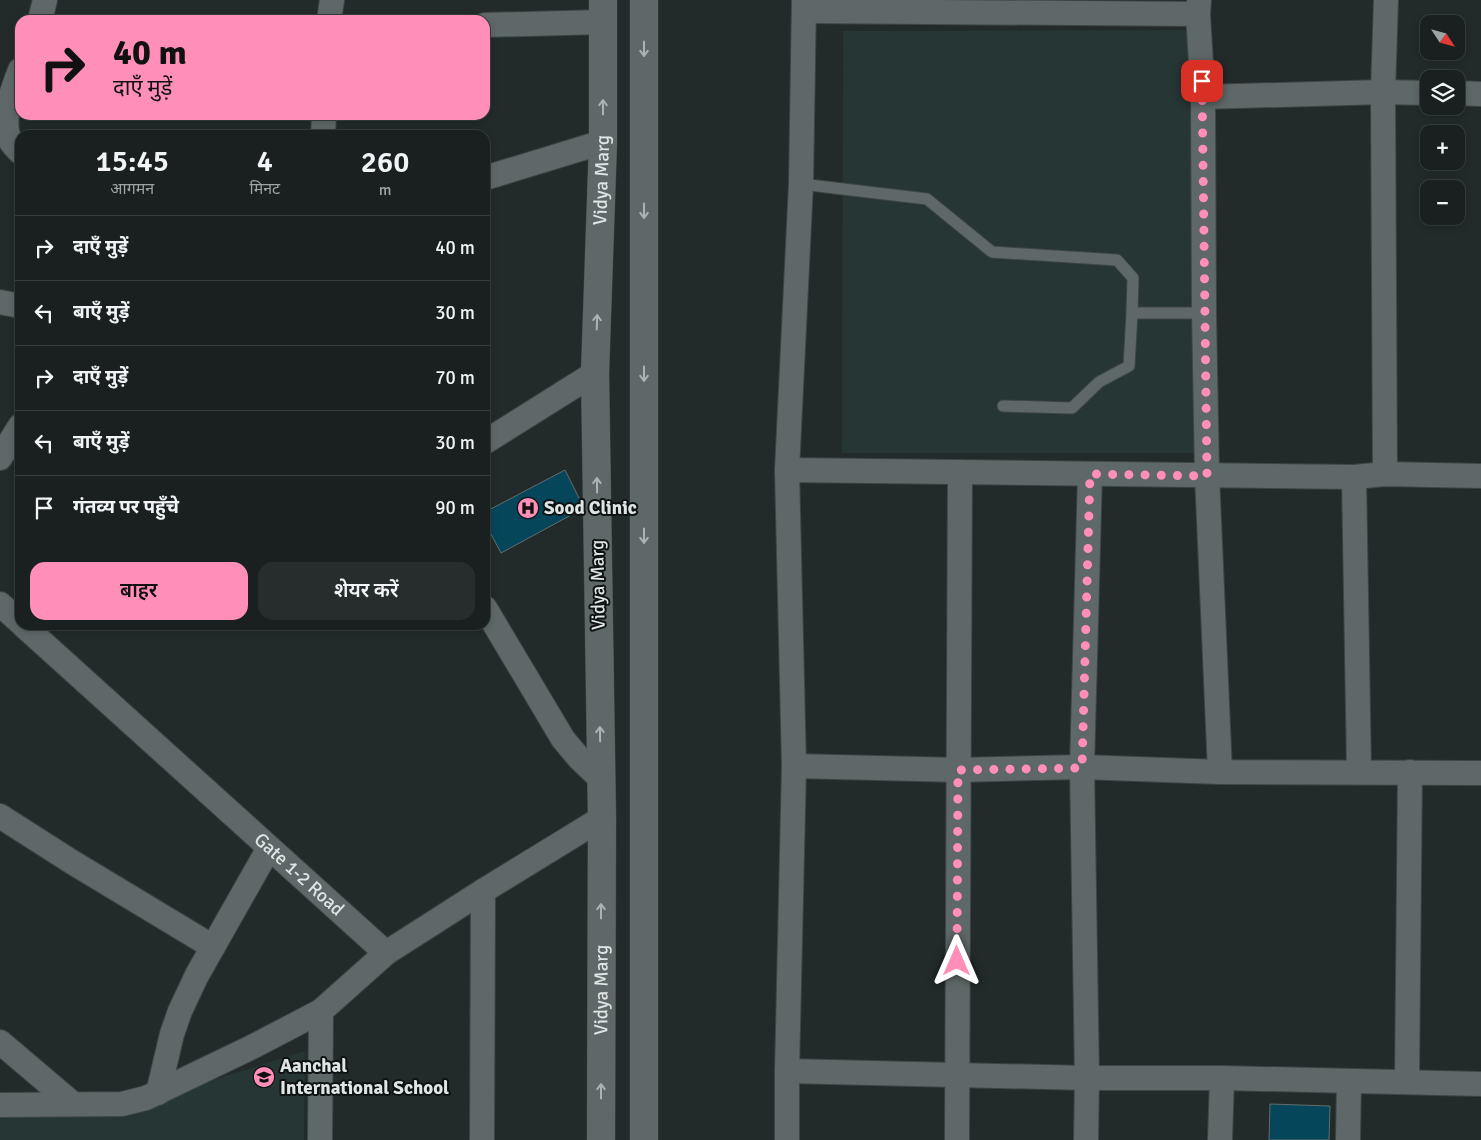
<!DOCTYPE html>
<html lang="hi">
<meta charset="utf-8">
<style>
body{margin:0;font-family:Signika,"Noto Sans Devanagari",sans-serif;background:#272d2d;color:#f1f3f6;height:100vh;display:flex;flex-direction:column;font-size:19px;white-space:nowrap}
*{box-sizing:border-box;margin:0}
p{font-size:16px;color:#9fa3a5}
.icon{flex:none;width:28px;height:28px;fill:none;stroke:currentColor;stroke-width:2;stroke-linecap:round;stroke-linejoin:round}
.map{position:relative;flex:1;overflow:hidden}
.panel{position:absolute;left:15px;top:130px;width:475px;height:500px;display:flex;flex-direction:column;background:#1a2020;border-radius:15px;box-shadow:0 2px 8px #0003,0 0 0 1px #383e3e}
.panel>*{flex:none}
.guide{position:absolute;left:15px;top:15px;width:475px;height:105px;border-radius:15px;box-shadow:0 2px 8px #0003,0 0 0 1px #383e3e;background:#ff8eb9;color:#111;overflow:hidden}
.needle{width:32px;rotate:126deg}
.fabs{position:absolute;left:1420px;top:15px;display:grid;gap:10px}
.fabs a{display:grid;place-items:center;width:45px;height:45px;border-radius:10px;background:#1a2020;box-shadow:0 2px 8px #0003,0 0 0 1px #383e3e;font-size:25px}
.pin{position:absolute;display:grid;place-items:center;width:42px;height:42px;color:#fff;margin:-21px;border-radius:10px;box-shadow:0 2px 8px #0006}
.me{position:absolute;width:55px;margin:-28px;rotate:0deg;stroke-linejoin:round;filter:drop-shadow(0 0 4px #0008)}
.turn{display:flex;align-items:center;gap:18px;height:105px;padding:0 15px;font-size:22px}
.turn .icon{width:65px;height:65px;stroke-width:2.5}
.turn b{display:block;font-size:35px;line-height:42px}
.eta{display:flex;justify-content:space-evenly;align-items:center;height:85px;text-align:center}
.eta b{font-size:30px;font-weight:600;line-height:35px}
.action{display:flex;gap:10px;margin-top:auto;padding:10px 15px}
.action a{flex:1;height:58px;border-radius:15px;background:#ff8eb9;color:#111;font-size:20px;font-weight:600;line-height:58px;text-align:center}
.action a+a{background:#272d2d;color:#f1f3f6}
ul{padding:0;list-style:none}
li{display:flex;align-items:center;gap:15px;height:65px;padding:0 15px;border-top:1px solid #383e3e}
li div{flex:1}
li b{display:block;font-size:19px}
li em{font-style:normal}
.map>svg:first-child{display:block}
.built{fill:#263635}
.building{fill:#06465b;stroke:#646c70}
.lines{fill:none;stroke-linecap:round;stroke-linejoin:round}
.lane-casing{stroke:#3e4545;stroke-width:13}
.street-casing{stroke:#3e4545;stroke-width:26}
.secondary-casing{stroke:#3e4545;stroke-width:29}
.lane{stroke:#5f6868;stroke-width:11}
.street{stroke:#5f6868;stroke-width:24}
.secondary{stroke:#5f6868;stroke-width:28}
.oneway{stroke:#acb3b2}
.route{stroke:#ff8eb9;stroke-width:9;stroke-dasharray:0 16.2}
.labels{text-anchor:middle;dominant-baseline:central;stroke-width:4;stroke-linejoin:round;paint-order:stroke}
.street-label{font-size:19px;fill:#dfe5e4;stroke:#0e1212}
.poi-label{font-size:19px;font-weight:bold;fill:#dfe5e4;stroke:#0e1212;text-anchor:start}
</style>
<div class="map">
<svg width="1481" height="1140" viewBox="0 0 1481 1140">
<rect width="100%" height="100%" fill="#222a2a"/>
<!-- built -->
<g class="built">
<path d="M1196,30L1194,453H842L843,31Z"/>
<path d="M305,1051L304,1140H0V1111L140,1103Z"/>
</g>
<!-- building -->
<g class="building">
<path d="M565,470L584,508L501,553L485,523V512Z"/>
<path d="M1270,1104L1330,1106L1329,1140H1269Z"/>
</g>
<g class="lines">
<!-- lane casing -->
<g class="lane-casing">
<g id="lane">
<path d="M801,184L927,199L992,252L1117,260L1133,278L1132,313L1129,366L1099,382L1072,408L1003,406"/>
<path d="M1132,313H1204"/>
</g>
</g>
<!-- street casing -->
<g class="street-casing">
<g id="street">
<path d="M1199,0L1198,14L1203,97L1204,313L1207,475L1220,772"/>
<path d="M804,11L1198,14"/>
<path d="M40,20L45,0"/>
<path d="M329,20L332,0"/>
<path d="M485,25L603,22"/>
<path d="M20,70C13,88 0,121 10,140C12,144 17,149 20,152"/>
<path d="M1456,93L1481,94"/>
<path d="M1203,97L1383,92L1429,93"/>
<path d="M323,135L324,115"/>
<path d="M485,178L603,142"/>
<path d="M0,302L20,306"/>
<path d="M485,442L595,373"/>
<path d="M0,458L20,426"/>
<path d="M787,470L1354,477L1385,474L1481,476"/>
<path d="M1385,474L1383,92L1386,0"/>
<path d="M1354,477L1359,771"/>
<path d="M0,604L20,622"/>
<path d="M485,608L563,739L579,758L601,779"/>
<path id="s1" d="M23,625L386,953L483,891L602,818"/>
<path d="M794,766L959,770L1082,767L1220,772L1481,773"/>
<path d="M0,816L72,862L213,947"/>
<path d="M0,1042L73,1104"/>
<path d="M787,1071L1087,1078H1222L1481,1084"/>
<path d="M1407,1081L1410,772"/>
<path d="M158,1093L172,1034L180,1011L197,975L269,848"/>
<path d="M0,1105L122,1104L146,1098L252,1047L321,1011L386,953"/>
<path d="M320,1140L321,1011"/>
<path d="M482,1140L483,891"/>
<path d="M787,1140V1071L794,766L787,470L801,184L804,0"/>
<path d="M957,1140L960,472"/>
<path d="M1086,1140L1087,1078L1082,767L1090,474"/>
<path d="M1220,1140L1222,1078"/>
<path d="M1348,1140L1349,1081"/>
</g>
</g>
<!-- secondary casing -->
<g class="secondary-casing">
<g id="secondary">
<path id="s2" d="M601,1140L602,818L595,373L603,142V0"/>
<path d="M644,1140V0"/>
</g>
</g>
<!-- lane -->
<use href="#lane" class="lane"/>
<!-- street -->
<use href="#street" class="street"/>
<!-- secondary -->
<use href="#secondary" class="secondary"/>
</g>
<!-- one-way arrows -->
<defs><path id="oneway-shaft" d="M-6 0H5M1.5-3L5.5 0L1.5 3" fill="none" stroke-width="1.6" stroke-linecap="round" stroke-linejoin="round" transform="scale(1.25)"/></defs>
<g class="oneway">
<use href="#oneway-shaft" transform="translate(644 49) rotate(90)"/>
<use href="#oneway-shaft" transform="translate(603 107) rotate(-90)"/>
<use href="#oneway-shaft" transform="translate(644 211) rotate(90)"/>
<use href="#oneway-shaft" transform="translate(597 322) rotate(-88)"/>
<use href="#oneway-shaft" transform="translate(644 374) rotate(90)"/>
<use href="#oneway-shaft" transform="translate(597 485) rotate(-91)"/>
<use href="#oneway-shaft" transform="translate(644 536) rotate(90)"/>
<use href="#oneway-shaft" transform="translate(600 734) rotate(-91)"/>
<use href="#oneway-shaft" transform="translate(601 911) rotate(-90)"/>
<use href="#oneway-shaft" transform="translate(601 1091) rotate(-90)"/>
</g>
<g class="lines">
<!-- route -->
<path class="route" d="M957,961L958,770L1082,768L1090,474L1207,476L1202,81"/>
</g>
<!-- icons -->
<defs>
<g id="hospital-disc" transform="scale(1.125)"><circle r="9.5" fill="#ff8eb9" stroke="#0e1212"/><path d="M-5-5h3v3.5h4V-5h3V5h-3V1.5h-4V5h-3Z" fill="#111"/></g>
<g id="school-disc" transform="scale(1.125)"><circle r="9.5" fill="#ff8eb9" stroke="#0e1212"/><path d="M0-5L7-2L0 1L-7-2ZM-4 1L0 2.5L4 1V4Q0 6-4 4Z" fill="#111"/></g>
</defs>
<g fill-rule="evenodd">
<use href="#hospital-disc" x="528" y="508"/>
<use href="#school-disc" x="264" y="1077"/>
</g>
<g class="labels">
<!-- street labels -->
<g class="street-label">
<text stroke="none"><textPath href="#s2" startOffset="960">Vidya Marg</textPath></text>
<text transform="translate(598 585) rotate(-91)">Vidya Marg</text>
<text stroke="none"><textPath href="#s1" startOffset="372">Gate 1-2 Road</textPath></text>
<text stroke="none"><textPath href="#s2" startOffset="150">Vidya Marg</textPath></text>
</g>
<!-- poi labels -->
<g class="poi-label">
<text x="544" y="508">Sood Clinic</text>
<text x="280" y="1066">Aanchal<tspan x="280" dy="22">International School</tspan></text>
</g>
</g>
</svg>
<div class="fabs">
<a><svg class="needle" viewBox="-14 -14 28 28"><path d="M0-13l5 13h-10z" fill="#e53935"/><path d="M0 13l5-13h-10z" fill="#9fa3a5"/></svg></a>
<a><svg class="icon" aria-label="layers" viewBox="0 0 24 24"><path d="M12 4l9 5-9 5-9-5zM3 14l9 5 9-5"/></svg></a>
<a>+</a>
<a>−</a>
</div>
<div class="pin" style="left:1202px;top:81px;background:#d93025"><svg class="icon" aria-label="arrive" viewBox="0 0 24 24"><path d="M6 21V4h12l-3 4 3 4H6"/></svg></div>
<svg class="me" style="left:957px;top:961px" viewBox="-20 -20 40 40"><path d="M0-17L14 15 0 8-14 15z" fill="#ff8eb9" stroke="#fff" stroke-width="4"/></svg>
<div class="guide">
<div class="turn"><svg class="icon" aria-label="right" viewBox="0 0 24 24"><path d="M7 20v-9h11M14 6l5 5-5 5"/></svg><div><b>40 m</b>दाएँ मुड़ें</div></div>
</div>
<section class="panel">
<div class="eta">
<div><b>15:45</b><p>आगमन</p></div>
<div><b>4</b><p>मिनट</p></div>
<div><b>260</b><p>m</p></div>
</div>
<ul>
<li><svg class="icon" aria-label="right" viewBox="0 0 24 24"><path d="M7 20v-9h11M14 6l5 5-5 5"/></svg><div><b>दाएँ मुड़ें</b></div><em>40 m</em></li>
<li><svg class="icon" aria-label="left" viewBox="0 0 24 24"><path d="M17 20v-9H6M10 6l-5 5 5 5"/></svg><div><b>बाएँ मुड़ें</b></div><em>30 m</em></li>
<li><svg class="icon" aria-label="right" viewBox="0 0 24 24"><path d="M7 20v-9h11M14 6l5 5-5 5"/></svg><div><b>दाएँ मुड़ें</b></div><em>70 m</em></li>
<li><svg class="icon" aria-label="left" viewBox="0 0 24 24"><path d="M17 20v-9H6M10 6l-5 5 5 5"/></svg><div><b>बाएँ मुड़ें</b></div><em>30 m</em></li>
<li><svg class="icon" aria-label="arrive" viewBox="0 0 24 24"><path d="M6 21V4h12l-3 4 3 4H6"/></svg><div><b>गंतव्य पर पहुँचे</b></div><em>90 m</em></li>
</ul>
<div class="action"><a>बाहर</a><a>शेयर करें</a></div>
</section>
</div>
